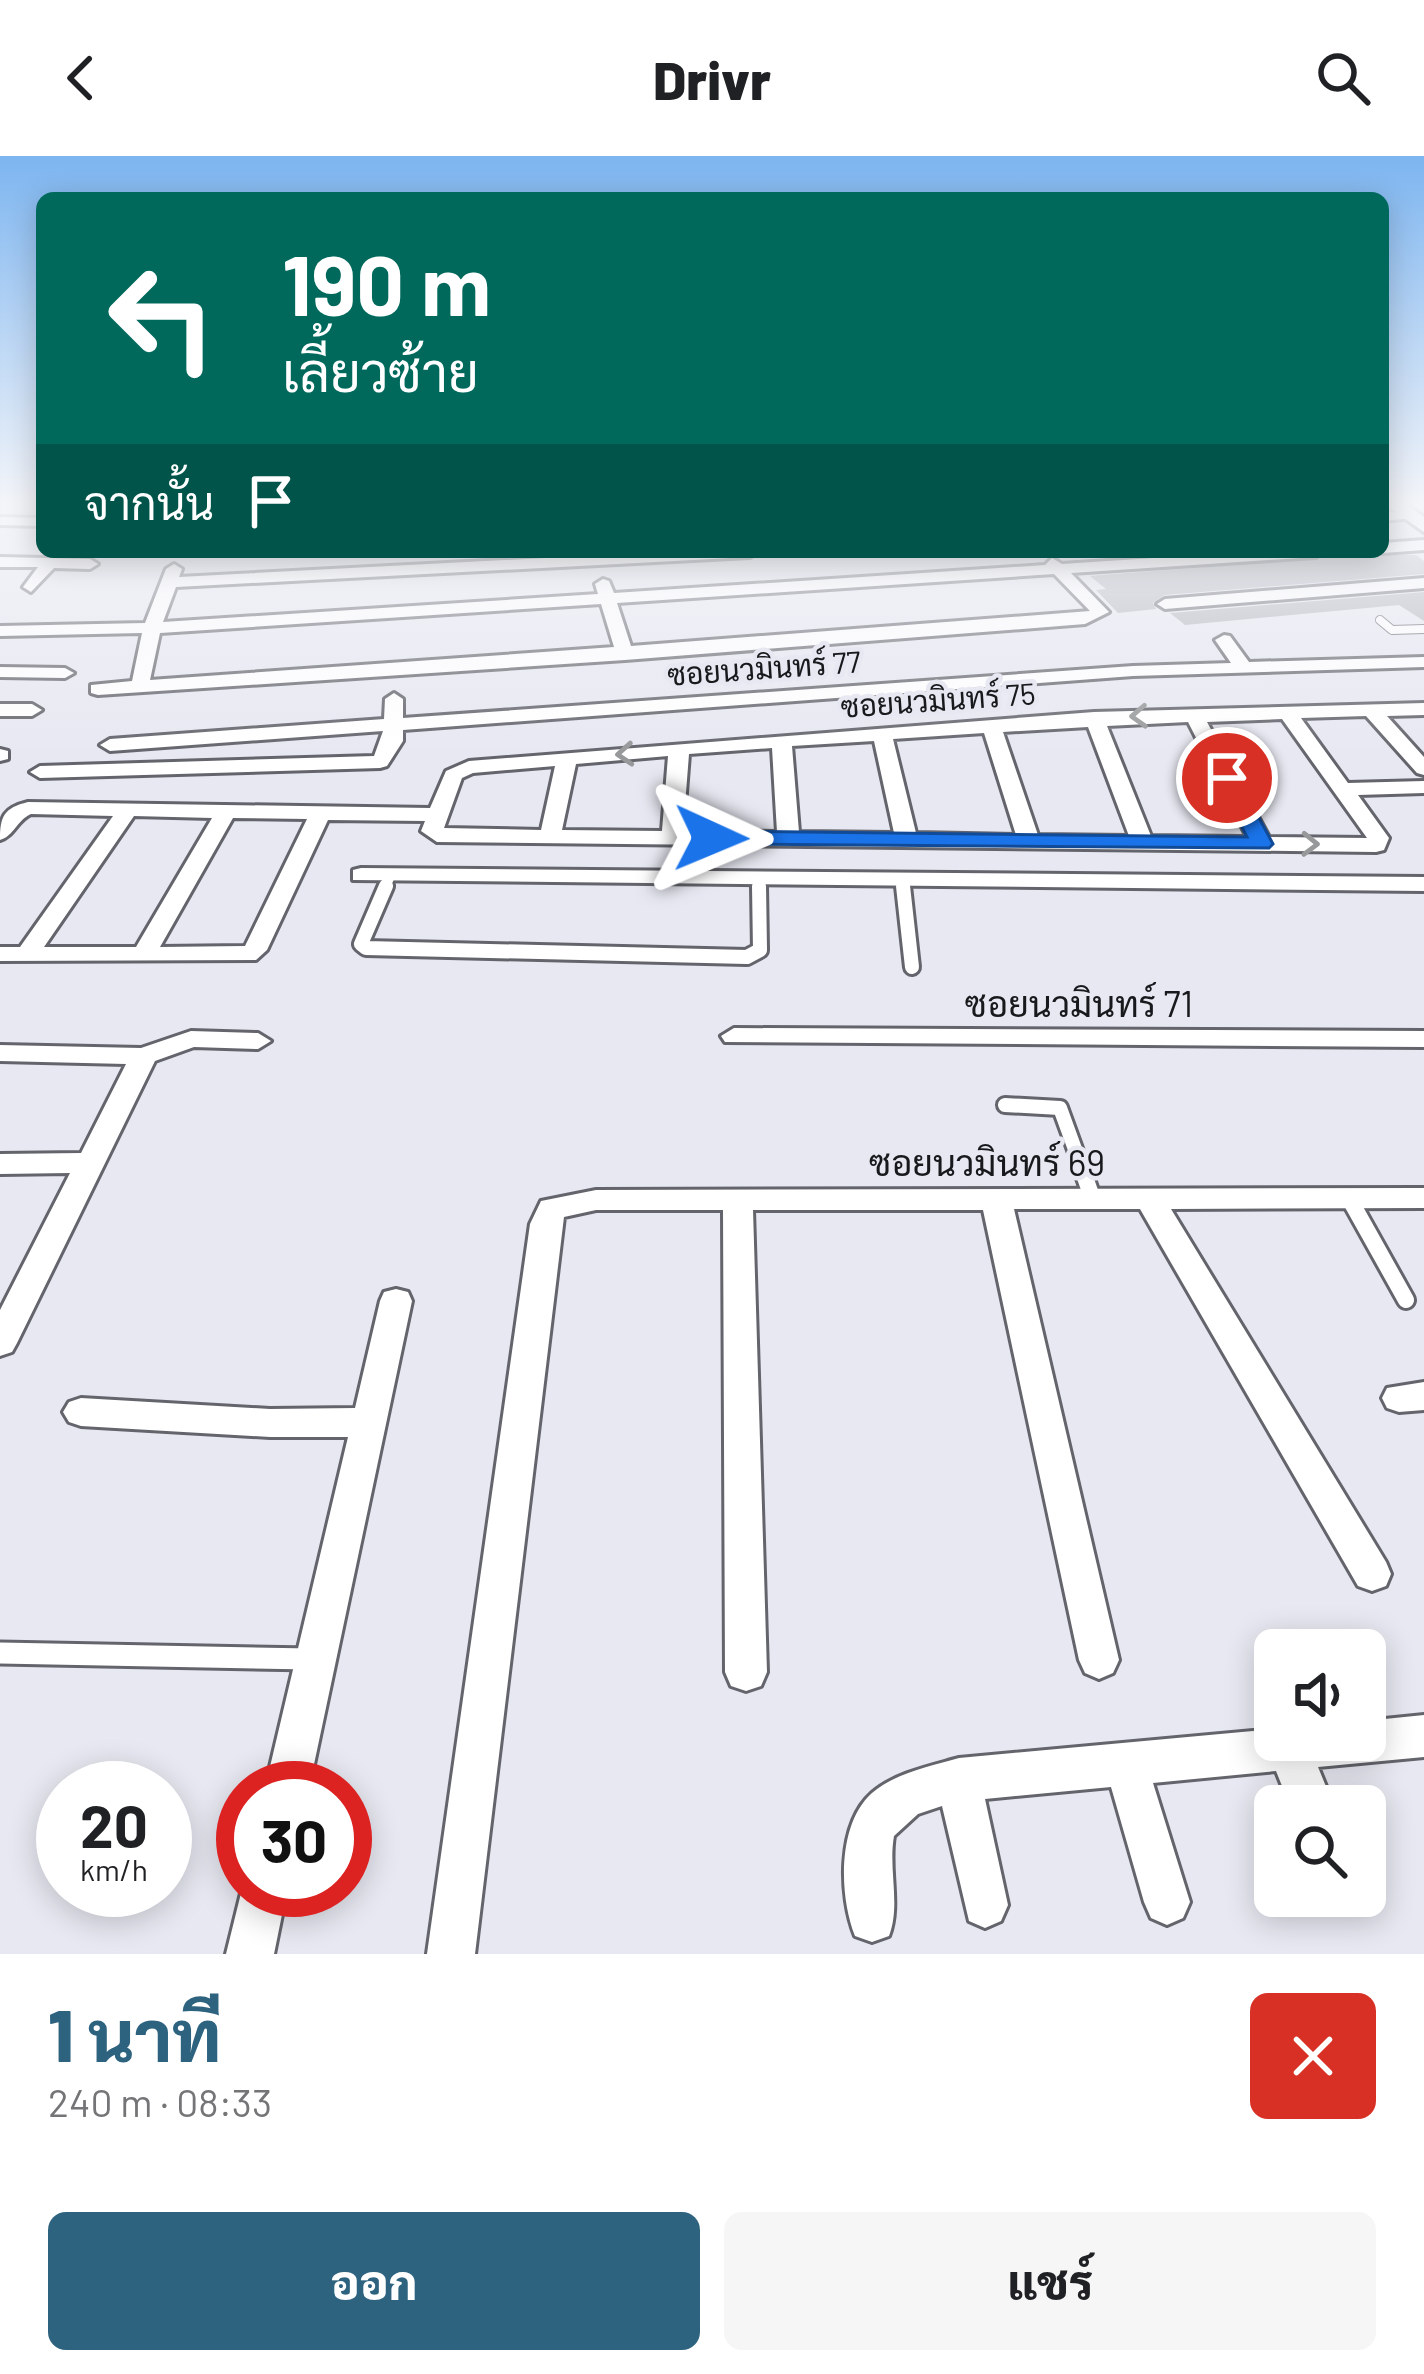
<!DOCTYPE html>
<html lang="th">
<meta charset="utf-8">
<style>
body{margin:0;font-family:Barlow,Sarabun,sans-serif;background:#f6f6f6;color:#202124;height:100vh;display:flex;flex-direction:column;font-size:45px;white-space:nowrap}
*{box-sizing:border-box;margin:0}
p{font-size:39px;color:#757577}
.icon{flex:none;width:66px;height:66px;fill:none;stroke:currentColor;stroke-width:2;stroke-linecap:round;stroke-linejoin:round}
.map{position:relative;height:1798px;overflow:hidden}
.sheet{display:flex;flex-direction:column;background:#fff;flex:1}
.sheet>*{flex:none}
.guide{position:absolute;left:36px;top:36px;width:1353px;height:366px;border-radius:18px;box-shadow:0 6px 30px #0003;background:#00695c;color:#fff;overflow:hidden}
.fabs{position:absolute;left:1254px;top:1473px;display:grid;gap:24px}
.fabs a{display:grid;place-items:center;width:132px;height:132px;border-radius:18px;background:#fff;box-shadow:0 6px 30px #0003;font-size:60px}
.speed{position:absolute;left:36px;top:1605px;display:flex;gap:24px;font-size:60px;font-weight:700;text-align:center}
.speed>*{display:grid;place-content:center;width:156px;height:156px;border-radius:50%;background:#fff;box-shadow:0 6px 30px #0003;line-height:1}
.speed small{font-size:30px;font-weight:400}
.speed .limit{border:18px solid #d22;background:#fff;color:#111}
.pin{position:absolute;display:grid;place-items:center;width:102px;height:102px;color:#fff;margin:-51px;border:6px solid #fff;border-radius:50%;box-shadow:0 3px 12px #0007}
.me{position:absolute;width:132px;margin:-66px;rotate:91deg;stroke-linejoin:round;filter:drop-shadow(0 0 9px #0008)}
.turn{display:flex;align-items:center;gap:42px;height:252px;padding:0 48px;font-size:54px}
.turn .icon{width:156px;height:156px;stroke-width:2.5}
.turn b{display:block;font-size:84px;line-height:102px}
.then{display:flex;align-items:center;height:114px;padding:0 48px;background:#0003;gap:24px;font-size:45px}
.round{display:grid;place-items:center;flex:none;width:126px;height:126px;border-radius:18px;background:#f6f6f6}
.headline{display:flex;align-items:center;justify-content:space-between;height:204px;padding:0 48px}
h1{font-size:72px;font-weight:800;line-height:90px;color:#2e637f}
.button{display:flex;gap:24px;margin-top:auto;padding:24px 48px}
.button a{flex:1;height:138px;border-radius:18px;background:#2e637f;color:#fff;font-size:48px;font-weight:800;line-height:138px;text-align:center}
.button a+a{background:#f6f6f6;color:#202124}
header{display:flex;justify-content:space-between;align-items:center;height:156px;padding:0 48px;background:#fff;font-size:54px;font-weight:800}
.map>svg:first-child{display:block}
.building{fill:#b2b3bb}
.lines{fill:none;stroke-linecap:round;stroke-linejoin:round}
.service-far4-casing{stroke:#64656c;stroke-width:10}
.service-far3-casing{stroke:#64656c;stroke-width:15}
.service-far2-casing{stroke:#64656c;stroke-width:20}
.service-far1-casing{stroke:#64656c;stroke-width:22}
.service-casing{stroke:#64656c;stroke-width:27}
.minor-casing{stroke:#64656c;stroke-width:6}
.secondary-casing{stroke:#64656c;stroke-width:6}
.service-far4{stroke:#fff;stroke-width:8}
.service-far3{stroke:#fff;stroke-width:10}
.service-far2{stroke:#fff;stroke-width:14}
.service-far1{stroke:#fff;stroke-width:16}
.service{stroke:#fff;stroke-width:21}
.minor{fill:#fff;fill-rule:evenodd}
.secondary{fill:#fff;fill-rule:evenodd}
.oneway{stroke:#979899}
.route{fill:#1a73e8;stroke:#114b97;stroke-width:3}
.labels{text-anchor:middle;dominant-baseline:central;stroke-width:9;stroke-linejoin:round;paint-order:stroke}
.far-street-label{font-size:30px;fill:#18191c;stroke:#e7e8f1}
.street-label{font-size:36px;fill:#18191c;stroke:#e7e8f1}
</style>
<header><svg class="icon" aria-label="back" viewBox="0 0 24 24"><path d="M15 5l-7 7 7 7"/></svg>Drivr<svg class="icon" aria-label="search" viewBox="0 0 24 24"><circle cx="10" cy="10" r="6"/><path d="M15 15l6 6"/></svg></header>
<div class="map">
<svg width="1424" height="1798" viewBox="0 0 1424 1798">
<rect width="100%" height="100%" fill="#e7e8f1"/>
<!-- building -->
<g class="building">
<path d="M1377,398L1416,399L1424,405V418L1165,439L1153,447L1156,453L1118,457L1096,434L1106,433L1090,420Z"/>
<path d="M1424,436V465L1399,449L1185,469L1170,457Z"/>
</g>
<g class="lines">
<!-- service-far4 casing -->
<g class="service-far4-casing">
<path id="service-far4" d="M1380,464L1392,474L1424,473"/>
</g>
<!-- service-far3 casing -->
<g class="service-far3-casing">
<g id="service-far3">
<path d="M759,723V733"/>
<path d="M902,724L903,733"/>
<path d="M384,733L390,720"/>
</g>
</g>
<!-- service-far2 casing -->
<g class="service-far2-casing">
<g id="service-far2">
<path d="M386,730L361,788L366,792L747,801L760,794L759,730"/>
<path d="M903,730L912,811"/>
<path d="M1005,949L1060,952L1080,1007"/>
</g>
</g>
<!-- service-far1 casing -->
<g class="service-far1-casing">
<g id="service-far1">
<path d="M1079,1004L1093,1044"/>
<path d="M1349,1042L1406,1144"/>
</g>
</g>
<!-- service casing -->
<g class="service-casing">
<path id="service" d="M0,1497L310,1503"/>
</g>
<!-- minor casing -->
<g class="minor-casing">
<g id="minor">
<path d="M1408,355L1415,359L1413,362L1383,365V357Z"/>
<path d="M0,361L42,362V370L0,369Z"/>
<path d="M1424,384V394L1383,397L1381,396L1383,387Z"/>
<path d="M660,396H758L750,401L176,431L163,466L598,438L595,428L603,423L609,425L614,437L1045,409L1052,402L1062,408L1245,396H1324L1316,401L1071,417L1109,456L1085,468L625,504L98,539L91,537V529L132,525L142,477L0,480V470L145,467L166,413L174,408L182,413L179,421ZM1054,418L1090,455L631,490L617,447ZM601,448L614,491L150,524L160,477Z"/>
<path d="M0,401L90,403L98,408L90,413L54,412L31,436L23,431L38,411H0Z"/>
<path d="M1424,422V432L1165,453L1157,448L1165,443Z"/>
<path d="M1224,479L1230,480L1249,506L1424,501V511L1133,520L403,574V585L387,610L380,612L40,622L30,616L40,610L374,600L383,575L110,595L100,589L110,583L384,563L385,543L394,537L403,543V562L1133,510L1231,507L1215,484Z"/>
<path d="M0,511L65,512L74,517L65,522L0,521Z"/>
<path d="M1424,547V559L1387,560L1424,601V619L1417,617L1366,560L1301,562L1348,627L1424,625V637L1358,639L1389,682L1384,694L1376,696L437,686L421,675L425,665L328,664L267,794L256,804L0,805V791H20L113,660L31,658C17,664 14,680 0,684C0,660 4,652 28,646L430,652L446,615L469,605L1094,556ZM1282,563L1367,682L1269,681L1207,566ZM1188,566L1247,681L1151,680L1107,570ZM1088,571L1129,680L1038,679L1003,576ZM984,577L1016,679L916,677L893,583ZM874,585L894,677L799,676L792,590ZM772,592L777,676L683,675L689,598ZM668,600L662,675L562,674L576,608ZM555,610L541,674L444,672L462,622L473,617ZM134,660L212,662L136,791H44ZM233,662L307,663L245,790L160,791Z"/>
<path d="M0,548H32L42,554L32,560H0Z"/>
<path d="M0,593L8,595V603L0,605Z"/>
<path d="M361,712L1424,721V735L353,724V714Z"/>
<path d="M734,872L1424,875V891L725,886L721,880Z"/>
<path d="M191,875L258,877L271,885L258,893L194,891L155,905L17,1187L12,1196L0,1200V1154L70,1017L0,1018V998L81,997L126,908L0,905V889L141,892Z"/>
<path d="M1424,1032V1052L1171,1053L1386,1406L1391,1418L1386,1430L1372,1435L1358,1430L1140,1053H1014L1119,1504L1113,1517L1099,1523L1085,1517L1079,1504L983,1054H753L767,1516L761,1530L746,1535L731,1530L725,1516L723,1054H596L564,1061L475,1798H427L530,1068L541,1045L596,1034Z"/>
<path d="M396,1133L408,1136L412,1145L309,1632H265L348,1281H270L81,1270L69,1266L63,1256L69,1246L81,1242L270,1253L355,1252L380,1145L384,1136Z"/>
<path d="M1424,1226V1254L1399,1256L1387,1252L1382,1242L1387,1232Z"/>
<path d="M1424,1559V1601L1318,1611L1334,1650H1290L1276,1615L1153,1627L1190,1746L1183,1762L1167,1769L1151,1762L1144,1746L1111,1631L985,1643L1008,1749L1001,1765L985,1772L969,1765L942,1650L918,1658L894,1680C888,1713 901,1749 889,1780L872,1786L855,1780C839,1740 837,1668 872,1637C895,1617 931,1610 959,1602L1275,1573V1584H1365V1565Z"/>
<path d="M243,1729V1734H287L274,1798H226Z"/>
</g>
</g>
<!-- secondary casing -->
<g class="secondary-casing">
<path id="secondary" d="M1383,347H1404L1424,361V376Z"/>
</g>
<!-- service-far4 -->
<use href="#service-far4" class="service-far4"/>
<!-- service-far3 -->
<use href="#service-far3" class="service-far3"/>
<!-- service-far2 -->
<use href="#service-far2" class="service-far2"/>
<!-- service-far1 -->
<use href="#service-far1" class="service-far1"/>
<!-- service -->
<use href="#service" class="service"/>
<!-- minor -->
<use href="#minor" class="minor"/>
<!-- secondary -->
<use href="#secondary" class="secondary"/>
</g>
<!-- one-way arrows -->
<defs><path id="oneway-chevron" d="M-2-3.5L2.5 0L-2 3.5" fill="none" stroke-width="1.6" stroke-linecap="round" stroke-linejoin="round" transform="scale(3)"/></defs>
<g class="oneway">
<use href="#oneway-chevron" transform="translate(1139 560) rotate(177)"/>
<use href="#oneway-chevron" transform="translate(625 598) rotate(176)"/>
<use href="#oneway-chevron" transform="translate(1310 688) rotate(1)"/>
</g>
<!-- sky -->
<linearGradient id="sky" x2="0" y2="1"><stop stop-color="#7db5f0"/><stop offset="0.58" stop-color="#f4f5f9"/><stop offset="1" stop-color="#f4f5f9" stop-opacity="0"/></linearGradient>
<rect width="1424" height="599" fill="url(#sky)"/>
<!-- route -->
<path class="route" d="M1227,616L1238,622L1273,688L1269,692L711,688L700,682L711,675L1247,681L1217,622Z"/>
<g class="labels">
<!-- far-street labels -->
<g class="far-street-label">
<text transform="translate(764 511) rotate(-4)">ซอยนวมินทร์ 77</text>
<text transform="translate(938 543) rotate(-4)">ซอยนวมินทร์ 75</text>
</g>
<!-- street labels -->
<g class="street-label">
<text x="1079" y="846">ซอยนวมินทร์ 71</text>
<text x="987" y="1005">ซอยนวมินทร์ 69</text>
</g>
</g>
</svg>
<div class="fabs">
<a><svg class="icon" aria-label="sound" viewBox="0 0 24 24"><path d="M4 9h4l5-4v14l-5-4H4zM17 9q2 3 0 6"/></svg></a>
<a><svg class="icon" aria-label="search" viewBox="0 0 24 24"><circle cx="10" cy="10" r="6"/><path d="M15 15l6 6"/></svg></a>
</div>
<div class="speed"><div>20<small>km/h</small></div><div class="limit">30</div></div>
<div class="pin" style="left:1227px;top:622px;background:#d93025"><svg class="icon" aria-label="arrive" viewBox="0 0 24 24"><path d="M6 21V4h12l-3 4 3 4H6"/></svg></div>
<svg class="me" style="left:711px;top:682px" viewBox="-20 -20 40 40"><path d="M0-17L14 15 0 8-14 15z" fill="#1a73e8" stroke="#fff" stroke-width="4"/></svg>
<div class="guide">
<div class="turn"><svg class="icon" aria-label="left" viewBox="0 0 24 24"><path d="M17 20v-9H6M10 6l-5 5 5 5"/></svg><div><b>190 m</b>เลี้ยวซ้าย</div></div>
<div class="then">จากนั้น<svg class="icon" aria-label="arrive" viewBox="0 0 24 24"><path d="M6 21V4h12l-3 4 3 4H6"/></svg></div>
</div>
</div>
<section class="sheet">
<div class="headline"><div><h1>1 นาที</h1><p>240 m · 08:33</p></div><a class="round" style="background:#d93025;color:#fff"><svg class="icon" aria-label="close" viewBox="0 0 24 24"><path d="M6 6l12 12M18 6L6 18"/></svg></a></div>
<div class="button"><a>ออก</a><a>แชร์</a></div>
</section>
